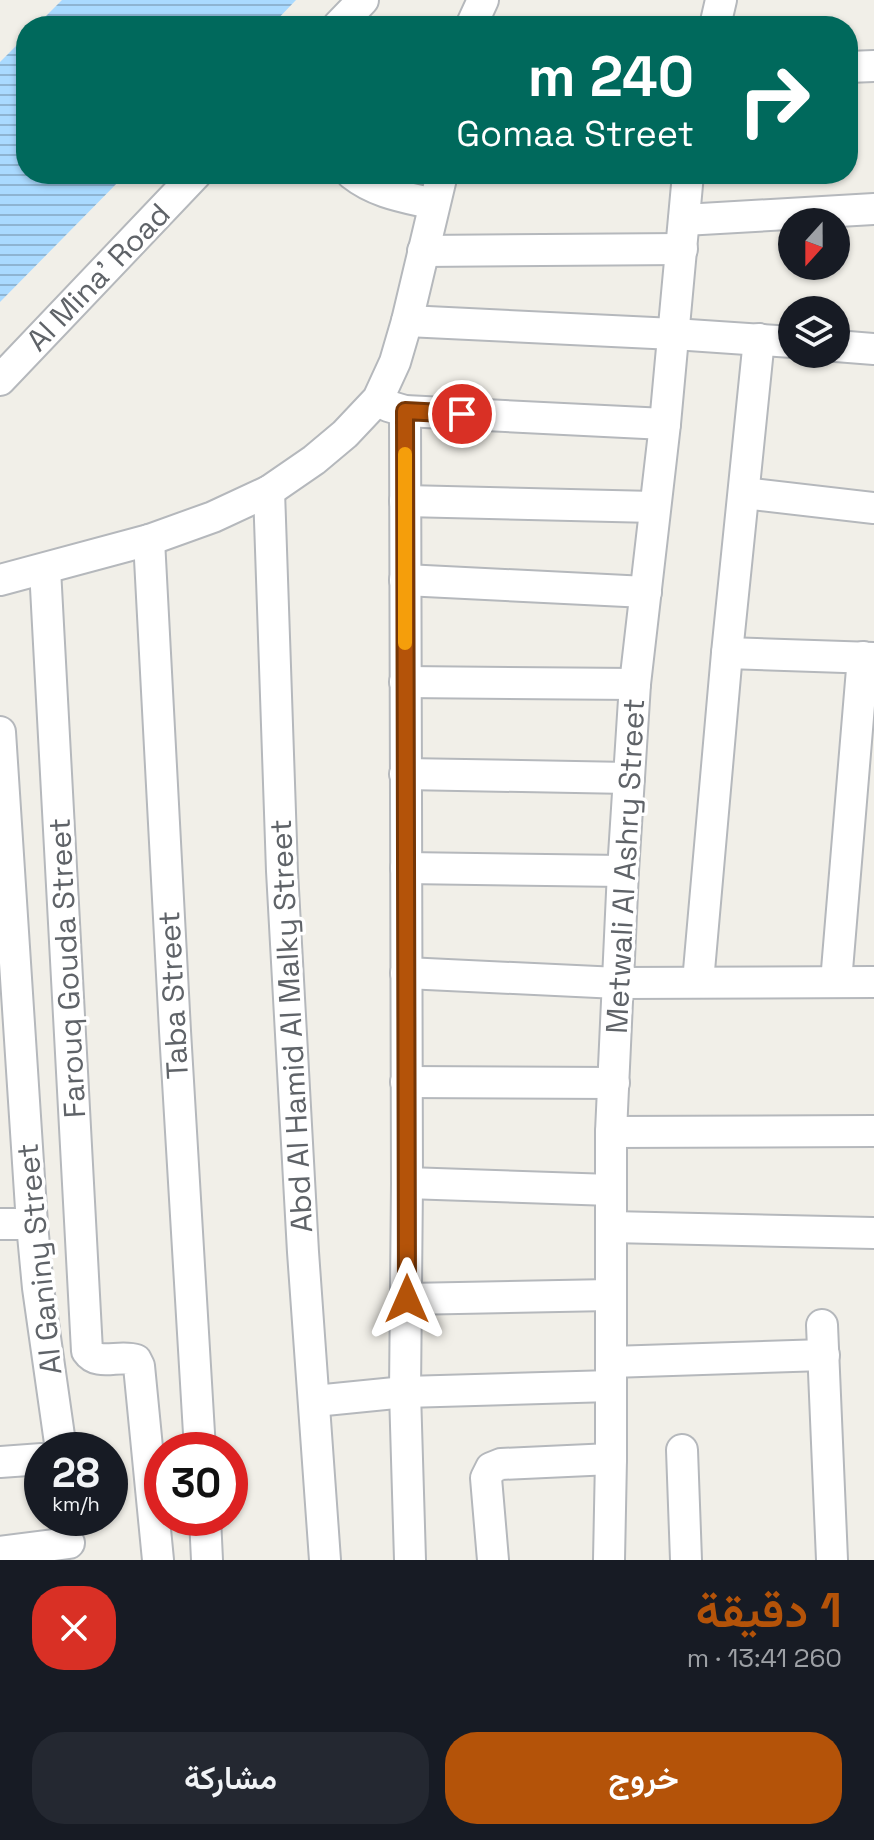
<!DOCTYPE html>
<html lang="ar">
<meta charset="utf-8">
<style>
body{margin:0;font-family:"Space Grotesk",Vazirmatn,sans-serif;background:#242831;color:#f1f3f6;direction:rtl;height:100vh;display:flex;flex-direction:column;font-size:30px;white-space:nowrap}
*{box-sizing:border-box;margin:0}
p{font-size:26px;color:#9ea1a6}
.icon{flex:none;width:44px;height:44px;fill:none;stroke:currentColor;stroke-width:2;stroke-linecap:round;stroke-linejoin:round}
.map{position:relative;height:1560px;overflow:hidden;direction:ltr}
.drawer{display:flex;flex-direction:column;background:#171b24;flex:1}
.drawer>*{flex:none}
.top-card{position:absolute;left:16px;top:16px;width:842px;height:168px;border-radius:32px;box-shadow:0 2px 6px #0004;direction:rtl;background:#00695c;color:#fff;overflow:hidden}
.needle{width:52px;rotate:201deg}
.tools{position:absolute;left:778px;top:208px;display:grid;gap:16px}
.tools a{display:grid;place-items:center;width:72px;height:72px;border-radius:50%;background:#171b24;box-shadow:0 2px 6px #0004;font-size:40px}
.speed{position:absolute;left:24px;top:1432px;display:flex;gap:16px;font-size:40px;font-weight:700;text-align:center}
.speed>*{display:grid;place-content:center;width:104px;height:104px;border-radius:50%;background:#171b24;box-shadow:0 2px 6px #0004;line-height:1}
.speed small{font-size:20px;font-weight:400}
.speed .limit{border:12px solid #d22;background:#fff;color:#111}
.pin{position:absolute;display:grid;place-items:center;width:68px;height:68px;color:#fff;margin:-34px;border:4px solid #fff;border-radius:50%;box-shadow:0 2px 8px #0007}
.me{position:absolute;width:88px;margin:-44px;rotate:0deg;stroke-linejoin:round;filter:drop-shadow(0 0 6px #0008)}
.turn{display:flex;align-items:center;gap:28px;height:168px;padding:0 32px;font-size:36px}
.turn .icon{width:104px;height:104px;stroke-width:2.5}
.turn b{display:block;font-size:56px;line-height:68px}
.round{display:grid;place-items:center;flex:none;width:84px;height:84px;border-radius:32px;background:#242831}
.overview{display:flex;align-items:center;justify-content:space-between;height:136px;padding:0 32px}
h1{font-size:48px;font-weight:600;line-height:60px;color:#b45309}
.primary-button{display:flex;gap:16px;margin-top:auto;padding:16px 32px}
.primary-button a{flex:1;height:92px;border-radius:32px;background:#b45309;color:#fff;font-size:32px;font-weight:600;line-height:92px;text-align:center}
.primary-button a+a{background:#242831;color:#f1f3f6}
.map>svg:first-child{display:block}
.water{fill:url(#water-rules)}
.lines{fill:none;stroke-linecap:round;stroke-linejoin:round}
.minor-casing{stroke:#b5b8bc;stroke-width:34}
.minor{stroke:#fff;stroke-width:30}
.route-casing{stroke:#753606;stroke-width:20}
.route{stroke:#b45309;stroke-width:14}
.slow{stroke:#f59e0b;stroke-width:14}
.labels{text-anchor:middle;dominant-baseline:central;stroke-width:7;stroke-linejoin:round;paint-order:stroke}
.street-label{font-size:30px;fill:#5f6368;stroke:#fff}
</style>
<div class="map">
<svg width="874" height="1560" viewBox="0 0 874 1560">
<defs>
<pattern id="water-rules" width="6" height="5" patternUnits="userSpaceOnUse" patternTransform="scale(2)"><rect width="6" height="5" fill="#aadaff"/><path d="M0 2.5h6" fill="none" stroke="#8eb4d2"/></pattern>
</defs>
<rect width="100%" height="100%" fill="#f1efe8"/>
<!-- water -->
<g class="water">
<path d="M62,0H296L271,26H36Z"/>
<path d="M26,36V174H126L0,302V62Z"/>
</g>
<g class="lines">
<!-- minor casing -->
<g class="minor-casing">
<g id="minor">
<path d="M338,26L363,0"/>
<path d="M471,26L483,0"/>
<path d="M715,26L721,0"/>
<path d="M848,67L874,66"/>
<path d="M352,174C376,193 404,197 434,204"/>
<path d="M684,220L874,209"/>
<path d="M423,251L682,249"/>
<path d="M407,321L674,334L792,342"/>
<path d="M836,346L874,349"/>
<path d="M0,380L196,174"/>
<path d="M388,406L405,411L665,424"/>
<path d="M405,411L407,1183L405,1392L410,1560"/>
<path d="M269,491L282,871L303,1252L325,1560"/>
<path d="M744,493L874,508"/>
<path d="M405,501L654,507"/>
<path d="M149,540L175,1031L200,1450"/>
<path d="M45,569L87,1351C98,1367 119,1354 136,1360L139,1366L158,1560"/>
<path d="M0,580L149,540L213,517L269,491L314,460L345,434L378,399L395,362L407,321L442,174"/>
<path d="M405,580L646,592"/>
<path d="M727,653L874,658"/>
<path d="M405,682L635,684"/>
<path d="M0,732L32,1224L38,1288L61,1450"/>
<path d="M405,774L629,778"/>
<path d="M406,868L623,871"/>
<path d="M406,973L618,983L874,982"/>
<path d="M698,982L727,653L759,339"/>
<path d="M836,982L863,657"/>
<path d="M406,1082L614,1083"/>
<path d="M611,1132L874,1131"/>
<path d="M407,1183L611,1190"/>
<path d="M0,1224H32"/>
<path d="M611,1227L874,1233"/>
<path d="M407,1299L610,1295"/>
<path d="M822,1325L832,1560"/>
<path d="M611,1362L824,1355"/>
<path d="M315,1401L405,1392L611,1386"/>
<path d="M682,1450L686,1560"/>
<path d="M0,1462L42,1459"/>
<path d="M205,1518L207,1560"/>
<path d="M0,1552L69,1543"/>
<path d="M493,1560L486,1478L491,1468L501,1464L611,1459"/>
<path d="M609,1560L611,1459V1132L623,871L635,684L665,424L688,174"/>
</g>
</g>
<!-- minor -->
<use href="#minor" class="minor"/>
</g>
<g class="lines">
<!-- route casing -->
<g class="route-casing">
<path id="route" d="M407,1299L405,411L462,414"/>
</g>
<!-- route -->
<use href="#route" class="route"/>
<!-- slow -->
<path class="slow" d="M405,454V643"/>
</g>
<g class="labels">
<!-- street labels -->
<g class="street-label">
<text transform="translate(98 277) rotate(-46)">Al Mina' Road</text>
<text transform="translate(625 866) rotate(-87)">Metwali Al Ashry Street</text>
<text transform="translate(67 968) rotate(-93)">Farouq Gouda Street</text>
<text transform="translate(173 995) rotate(-93)">Taba Street</text>
<text transform="translate(291 1026) rotate(-93)">Abd Al Hamid Al Malky Street</text>
<text transform="translate(39 1259) rotate(-96)">Al Ganiny Street</text>
</g>
</g>
</svg>
<div class="tools">
<a><svg class="needle" viewBox="-14 -14 28 28"><path d="M0-13l5 13h-10z" fill="#e53935"/><path d="M0 13l5-13h-10z" fill="#9ea1a6"/></svg></a>
<a><svg class="icon" aria-label="layers" viewBox="0 0 24 24"><path d="M12 4l9 5-9 5-9-5zM3 14l9 5 9-5"/></svg></a>
</div>
<div class="speed"><div>28<small>km/h</small></div><div class="limit">30</div></div>
<div class="pin" style="left:462px;top:414px;background:#d93025"><svg class="icon" aria-label="arrive" viewBox="0 0 24 24"><path d="M6 21V4h12l-3 4 3 4H6"/></svg></div>
<svg class="me" style="left:407px;top:1299px" viewBox="-20 -20 40 40"><path d="M0-17L14 15 0 8-14 15z" fill="#b45309" stroke="#fff" stroke-width="4"/></svg>
<div class="top-card">
<div class="turn"><svg class="icon" aria-label="right" viewBox="0 0 24 24"><path d="M7 20v-9h11M14 6l5 5-5 5"/></svg><div><b>240 m</b>Gomaa Street</div></div>
</div>
</div>
<section class="drawer">
<div class="overview"><div><h1>1 دقيقة</h1><p>260 m · 13:41</p></div><a class="round" style="background:#d93025;color:#fff"><svg class="icon" aria-label="close" viewBox="0 0 24 24"><path d="M6 6l12 12M18 6L6 18"/></svg></a></div>
<div class="primary-button"><a>خروج</a><a>مشاركة</a></div>
</section>
